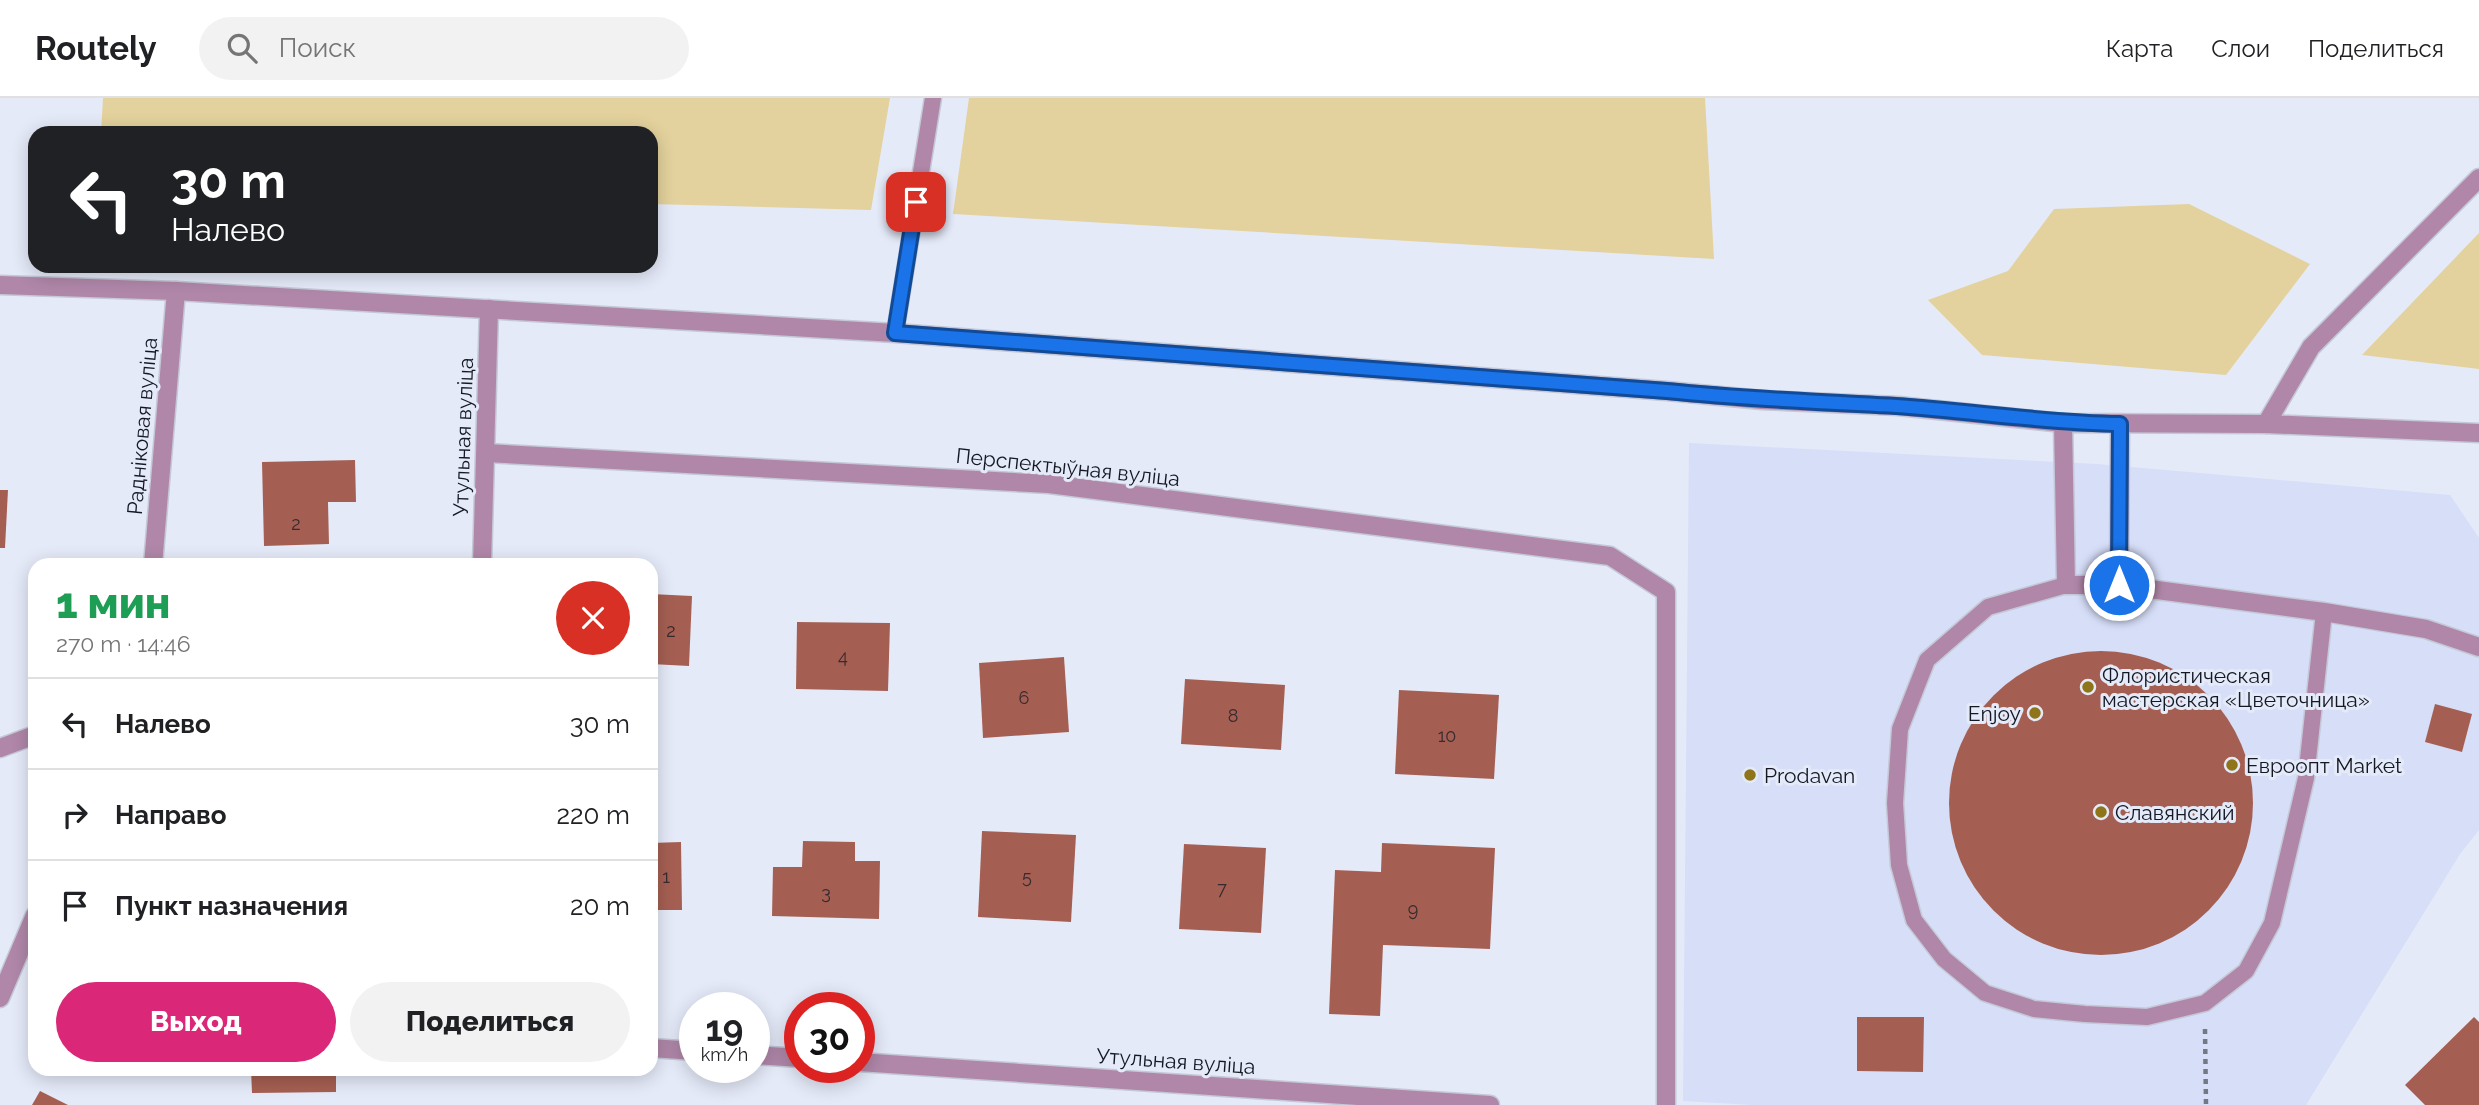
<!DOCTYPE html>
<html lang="ru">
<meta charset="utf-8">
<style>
body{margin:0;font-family:Raleway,sans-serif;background:#f2f2f2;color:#202124;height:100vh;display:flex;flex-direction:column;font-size:26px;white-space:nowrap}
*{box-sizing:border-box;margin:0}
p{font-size:23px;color:#757577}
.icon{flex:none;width:38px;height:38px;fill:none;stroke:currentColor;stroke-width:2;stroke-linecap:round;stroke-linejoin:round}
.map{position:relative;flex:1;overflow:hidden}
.panel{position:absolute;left:28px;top:460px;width:630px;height:518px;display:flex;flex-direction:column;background:#fff;border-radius:21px;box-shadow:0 4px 18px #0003}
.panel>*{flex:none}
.guide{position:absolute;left:28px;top:28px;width:630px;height:147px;border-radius:21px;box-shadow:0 4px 18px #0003;background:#202124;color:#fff;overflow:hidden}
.speed{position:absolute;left:679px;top:894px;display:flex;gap:14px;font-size:35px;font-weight:700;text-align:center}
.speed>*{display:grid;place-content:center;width:91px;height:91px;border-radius:50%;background:#fff;box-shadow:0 4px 18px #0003;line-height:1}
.speed small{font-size:18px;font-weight:400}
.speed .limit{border:10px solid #d22;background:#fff;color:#111}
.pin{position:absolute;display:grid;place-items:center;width:60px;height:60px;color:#fff;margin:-30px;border-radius:14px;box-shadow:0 4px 10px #0006}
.me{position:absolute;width:77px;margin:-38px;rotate:0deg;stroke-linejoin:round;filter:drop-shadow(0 0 5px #0008)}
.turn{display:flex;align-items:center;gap:24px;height:147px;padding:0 28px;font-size:32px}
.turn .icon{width:91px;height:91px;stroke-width:2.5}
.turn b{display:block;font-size:49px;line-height:60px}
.round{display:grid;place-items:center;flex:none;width:74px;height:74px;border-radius:37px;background:#f2f2f2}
.overview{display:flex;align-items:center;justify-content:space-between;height:119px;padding:0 28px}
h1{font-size:42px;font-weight:800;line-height:52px;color:#1e9e55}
.action{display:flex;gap:14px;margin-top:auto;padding:14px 28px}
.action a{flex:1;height:80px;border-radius:42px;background:#db2777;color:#fff;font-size:28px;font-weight:800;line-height:80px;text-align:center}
.action a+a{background:#f2f2f2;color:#202124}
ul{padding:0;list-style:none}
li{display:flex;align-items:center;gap:21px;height:91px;padding:0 28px;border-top:2px solid #e0e0e0}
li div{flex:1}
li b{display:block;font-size:26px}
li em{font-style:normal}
header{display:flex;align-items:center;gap:42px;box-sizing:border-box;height:98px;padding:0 35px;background:#fff;border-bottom:2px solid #e0e0e0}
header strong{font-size:33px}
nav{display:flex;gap:38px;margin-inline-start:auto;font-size:24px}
.search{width:490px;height:63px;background:#f2f2f2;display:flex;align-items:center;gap:18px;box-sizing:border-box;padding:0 24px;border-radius:38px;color:#757577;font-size:26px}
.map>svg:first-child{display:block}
.built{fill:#d6def8}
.green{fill:#e3d29d}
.building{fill:#a55f52}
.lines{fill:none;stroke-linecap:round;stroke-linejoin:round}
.service-casing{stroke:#c4c8d7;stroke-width:19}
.minor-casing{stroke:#c4c8d7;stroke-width:21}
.tertiary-casing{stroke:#c4c8d7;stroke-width:21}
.path{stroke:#737885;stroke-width:4.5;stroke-dasharray:5 5;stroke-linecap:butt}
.service{stroke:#b087a9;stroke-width:16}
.minor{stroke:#b087a9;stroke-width:18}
.tertiary{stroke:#b087a9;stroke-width:18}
.route-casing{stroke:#114b97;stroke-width:18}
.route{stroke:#1a73e8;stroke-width:12}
.poi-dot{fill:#8f751a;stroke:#e5eaf9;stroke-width:2.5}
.labels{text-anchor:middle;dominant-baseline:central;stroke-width:6;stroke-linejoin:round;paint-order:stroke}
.number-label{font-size:18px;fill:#382a30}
.street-label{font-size:21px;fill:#141825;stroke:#e5eaf9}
.poi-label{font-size:21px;fill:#141825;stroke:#e5eaf9;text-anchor:start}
</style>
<header>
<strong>Routely</strong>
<div class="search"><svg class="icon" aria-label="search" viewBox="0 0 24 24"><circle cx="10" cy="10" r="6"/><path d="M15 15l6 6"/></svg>Поиск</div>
<nav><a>Карта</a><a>Слои</a><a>Поделиться</a></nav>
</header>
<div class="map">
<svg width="2479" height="1007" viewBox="0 0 2479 1007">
<rect width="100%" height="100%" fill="#e5eaf9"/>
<!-- built -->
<path class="built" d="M1689,345L2097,366L2450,397L2479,440V732L2460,756L2306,1007H1753L1683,1003Z"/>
<!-- green -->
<g class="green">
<path d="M103,0H890L871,112L651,106V35H101Z"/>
<path d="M969,0H1705L1714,161L953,116Z"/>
<path d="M2189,106L2310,166L2226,277L1982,257L1928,202L2008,173L2054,111Z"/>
<path d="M2479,135V271L2362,257Z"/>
</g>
<!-- building -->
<g class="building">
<path d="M355,362L356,404H328L329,446L264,448L262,364Z"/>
<path d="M0,392H8L5,450H0Z"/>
<path d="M651,496L692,498L689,568L651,566Z"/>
<path d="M797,524L890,525L888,593L796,591Z"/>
<circle cx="2101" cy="705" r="152"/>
<path d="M1064,559L1069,634L983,640L979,565Z"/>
<path d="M1185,581L1285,587L1281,652L1181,646Z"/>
<path d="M1399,592L1499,597L1494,681L1395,676Z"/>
<path d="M2435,606L2472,616L2462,654L2425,644Z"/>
<path d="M982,733L1076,737L1071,824L978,819Z"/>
<path d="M803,743L855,744V763H880L879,821L772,818L773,769H802Z"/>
<path d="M681,744L682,812H651V745Z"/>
<path d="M1382,745L1495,750L1490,851L1383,847L1380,918L1329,916L1335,772L1381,774Z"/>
<path d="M1184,746L1266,750L1261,835L1179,831Z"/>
<path d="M1857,919H1924L1923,974L1857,973Z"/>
<path d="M2474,919L2479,924V1007H2425L2405,987Z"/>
<path d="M251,971H336V994L252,995Z"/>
<path d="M40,993L68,1007H32Z"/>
</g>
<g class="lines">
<!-- service casing -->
<g class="service-casing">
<g id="service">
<path d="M895,235L933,0"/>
<path d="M2066,487L1988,509L1927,562L1900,631L1895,705L1899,767L1914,822L1944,861L1985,895L2034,911L2085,916L2147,919L2205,905L2246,873L2272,825L2306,680L2324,514"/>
</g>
</g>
<!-- minor casing -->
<g class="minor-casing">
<g id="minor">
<path d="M2063,325L2066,487H2119L2324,514L2426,531L2479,549"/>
<path d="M486,355L1049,386L1610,458L1666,494V1007"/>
<path d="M153,467L176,193"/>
<path d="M482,467L489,211"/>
<path d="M2119,487L2120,326"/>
<path d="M0,650L35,637"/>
<path d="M0,900L35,817"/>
<path d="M651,950L695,953"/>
<path d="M754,957L800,960"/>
<path d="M859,964L1490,1007"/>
</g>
</g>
<!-- tertiary casing -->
<g class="tertiary-casing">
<g id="tertiary">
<path d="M0,187L176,193L895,235L1667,293L1762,302L1898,308L2063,325L2266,326L2479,335"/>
<path d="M2266,326L2311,249L2479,80"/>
</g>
</g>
<!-- path -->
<path class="path" d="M2205,931L2206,1007"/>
<!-- service -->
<use href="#service" class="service"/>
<!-- minor -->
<use href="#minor" class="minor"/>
<!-- tertiary -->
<use href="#tertiary" class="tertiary"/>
</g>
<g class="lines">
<!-- route casing -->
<g class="route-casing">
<path id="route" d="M916,104L895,235L1667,293C1744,301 1820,304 1896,308C1971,313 2045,325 2120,326L2119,487"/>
</g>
<!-- route -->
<use href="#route" class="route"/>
</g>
<!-- markers -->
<g class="poi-dot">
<circle cx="2088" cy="589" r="7"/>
<circle cx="2035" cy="615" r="7"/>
<circle cx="2232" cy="667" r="7"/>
<circle cx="1750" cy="677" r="7"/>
<circle cx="2101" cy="714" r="7"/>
</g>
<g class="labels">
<!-- number labels -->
<g class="number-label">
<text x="296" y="425">2</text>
<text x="671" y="532">2</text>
<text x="843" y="558">4</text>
<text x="1024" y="599">6</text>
<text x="1233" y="617">8</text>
<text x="1447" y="637">10</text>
<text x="666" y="778">1</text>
<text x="1027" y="778">5</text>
<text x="1222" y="790">7</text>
<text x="826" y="794">3</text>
<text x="1413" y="811">9</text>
</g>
<!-- street labels -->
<g class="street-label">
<text transform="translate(142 328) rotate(-85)">Радніковая вуліца</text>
<text transform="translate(463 339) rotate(-88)">Утульная вуліца</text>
<text transform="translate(1068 369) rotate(6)">Перспектыўная вуліца</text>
<text transform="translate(1176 963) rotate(4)">Утульная вуліца</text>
</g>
<!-- poi labels -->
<g class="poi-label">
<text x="2102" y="577">Флористическая<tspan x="2102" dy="24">мастерская «Цветочница»</tspan></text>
<text x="2021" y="615" text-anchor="end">Enjoy</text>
<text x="2246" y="667">Евроопт Market</text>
<text x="1764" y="677">Prodavan</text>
<text x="2115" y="714">Славянский</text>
</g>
</g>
</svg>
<div class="speed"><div>19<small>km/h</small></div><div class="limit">30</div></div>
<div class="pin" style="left:916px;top:104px;background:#d93025"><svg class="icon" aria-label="arrive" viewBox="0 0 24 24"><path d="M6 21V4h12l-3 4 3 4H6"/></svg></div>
<svg class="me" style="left:2119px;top:487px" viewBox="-20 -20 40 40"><circle r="17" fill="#1a73e8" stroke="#fff" stroke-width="3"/><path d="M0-11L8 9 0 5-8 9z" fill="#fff"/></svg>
<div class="guide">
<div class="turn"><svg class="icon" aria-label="left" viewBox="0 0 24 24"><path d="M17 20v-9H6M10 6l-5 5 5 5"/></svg><div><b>30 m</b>Налево</div></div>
</div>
<section class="panel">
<div class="overview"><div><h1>1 мин</h1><p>270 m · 14:46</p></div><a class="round" style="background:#d93025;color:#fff"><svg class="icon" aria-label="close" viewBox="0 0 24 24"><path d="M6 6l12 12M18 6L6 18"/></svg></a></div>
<ul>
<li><svg class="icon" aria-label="left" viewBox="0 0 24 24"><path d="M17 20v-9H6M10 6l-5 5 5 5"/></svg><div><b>Налево</b></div><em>30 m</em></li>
<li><svg class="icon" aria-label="right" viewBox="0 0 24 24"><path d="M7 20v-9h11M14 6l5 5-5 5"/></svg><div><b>Направо</b></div><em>220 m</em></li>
<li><svg class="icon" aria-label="arrive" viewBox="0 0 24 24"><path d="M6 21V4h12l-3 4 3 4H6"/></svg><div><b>Пункт назначения</b></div><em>20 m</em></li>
</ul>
<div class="action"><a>Выход</a><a>Поделиться</a></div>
</section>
</div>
